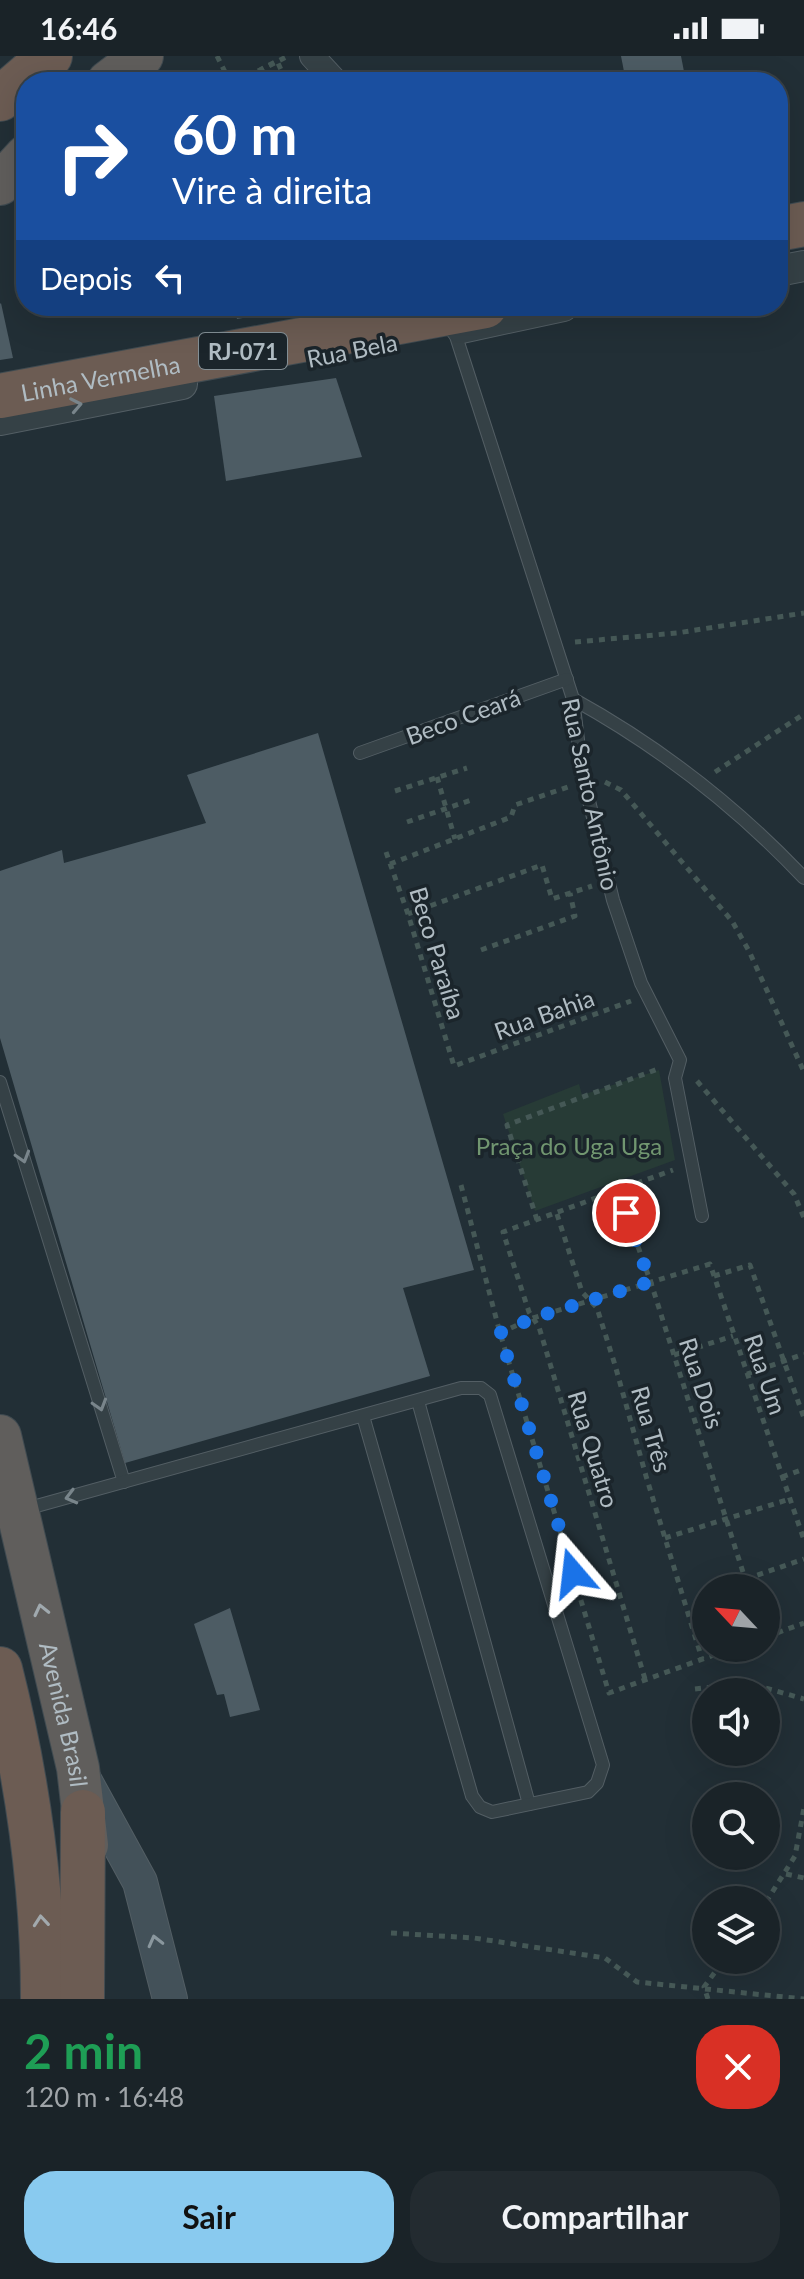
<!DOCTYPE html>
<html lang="pt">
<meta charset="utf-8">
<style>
body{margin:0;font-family:Lato,sans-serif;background:#232b30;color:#f1f3f6;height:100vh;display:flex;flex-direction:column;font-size:30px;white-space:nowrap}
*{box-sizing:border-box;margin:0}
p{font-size:26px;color:#9fa4a8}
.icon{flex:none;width:44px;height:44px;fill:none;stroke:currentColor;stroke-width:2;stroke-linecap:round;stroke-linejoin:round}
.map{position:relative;height:1943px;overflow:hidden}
.panel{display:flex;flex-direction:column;background:#1a2328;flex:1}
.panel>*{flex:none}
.top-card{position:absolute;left:16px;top:16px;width:772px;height:244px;border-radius:32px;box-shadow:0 8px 32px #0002,0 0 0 2px #384045;background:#1a4fa0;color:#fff;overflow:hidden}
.needle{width:52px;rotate:296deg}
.fabs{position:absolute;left:692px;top:1518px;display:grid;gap:16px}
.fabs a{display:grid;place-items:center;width:88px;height:88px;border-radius:50%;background:#1a2328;box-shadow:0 8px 32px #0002,0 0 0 2px #384045;font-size:40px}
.pin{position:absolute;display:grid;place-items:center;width:68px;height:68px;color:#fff;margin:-34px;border:4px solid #fff;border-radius:50%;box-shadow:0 2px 8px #0007}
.me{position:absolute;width:88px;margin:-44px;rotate:343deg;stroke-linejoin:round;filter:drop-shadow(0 0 6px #0008)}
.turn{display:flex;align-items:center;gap:28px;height:168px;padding:0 24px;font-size:36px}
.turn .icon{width:104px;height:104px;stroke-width:2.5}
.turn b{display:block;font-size:56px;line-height:68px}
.then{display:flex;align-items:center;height:76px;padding:0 24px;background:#0003;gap:16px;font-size:30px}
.round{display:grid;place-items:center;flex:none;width:84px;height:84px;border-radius:32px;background:#232b30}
.overview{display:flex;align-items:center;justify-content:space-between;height:136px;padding:0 24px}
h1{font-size:48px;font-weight:700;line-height:60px;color:#1e9e55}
.primary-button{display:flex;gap:16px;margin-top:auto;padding:16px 24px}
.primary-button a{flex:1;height:92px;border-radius:32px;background:#89caef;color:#111;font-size:32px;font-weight:700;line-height:92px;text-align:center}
.primary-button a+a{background:#232b30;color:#f1f3f6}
.status{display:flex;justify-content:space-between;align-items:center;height:56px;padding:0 40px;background:#1a2328;direction:ltr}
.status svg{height:22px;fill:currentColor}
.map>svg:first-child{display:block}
.green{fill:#273b36}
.building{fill:#4d5c64}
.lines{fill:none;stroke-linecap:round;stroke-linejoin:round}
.service-casing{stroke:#535e64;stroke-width:14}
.minor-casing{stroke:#535e64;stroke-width:26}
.tertiary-casing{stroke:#535e64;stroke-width:32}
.secondary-casing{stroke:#535e64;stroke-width:36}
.trunk-casing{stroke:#404b51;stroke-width:44}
.motorway-casing{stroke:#404b51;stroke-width:46}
.path{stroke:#455856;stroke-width:5;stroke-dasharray:6 6;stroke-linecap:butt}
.service{stroke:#354146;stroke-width:12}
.minor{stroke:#354146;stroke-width:24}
.tertiary{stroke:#354146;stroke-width:30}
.secondary{stroke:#435159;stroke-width:34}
.trunk{stroke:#605e5c;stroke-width:42}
.motorway{stroke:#6c5c53;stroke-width:44}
.path-bridge{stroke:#455856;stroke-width:5;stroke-dasharray:6 6;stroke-linecap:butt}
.oneway{stroke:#79858b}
.oneway2{stroke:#a0a9ae}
.oneway3{stroke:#a2a9ad}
.oneway4{stroke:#8a979e}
.route{stroke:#1a73e8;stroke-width:14;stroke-dasharray:0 25.2}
.labels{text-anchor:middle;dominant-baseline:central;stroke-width:7;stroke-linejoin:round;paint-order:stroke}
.shield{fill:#1b252b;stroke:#838f95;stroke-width:2}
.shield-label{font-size:22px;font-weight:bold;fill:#b0bcc3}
.street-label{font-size:24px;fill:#b0bcc3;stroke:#1b252b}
.park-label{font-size:24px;fill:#719670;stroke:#1b252b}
</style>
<div class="status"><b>16:46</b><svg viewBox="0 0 49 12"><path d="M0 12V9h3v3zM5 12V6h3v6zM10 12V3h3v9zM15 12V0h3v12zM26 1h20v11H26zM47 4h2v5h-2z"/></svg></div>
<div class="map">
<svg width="804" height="1943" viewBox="0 0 804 1943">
<rect width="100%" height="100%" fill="#222f36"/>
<!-- green -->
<path class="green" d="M659,1014L675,1104L535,1155L503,1058L579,1028L582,1039Z"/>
<!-- building -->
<g class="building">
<path d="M621,0H681L686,26H626Z"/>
<path d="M1,247L13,302L0,304V248Z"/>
<path d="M233,250H277L279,256L237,263Z"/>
<path d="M336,322L362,401L226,425L214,340Z"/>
<path d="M318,677L474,1214L403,1232L430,1320L125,1407L0,982V815L62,794L64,807L206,767L187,719Z"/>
<path d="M230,1552L260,1654L230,1661L224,1638L217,1639L194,1568Z"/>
</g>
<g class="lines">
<!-- service casing -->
<g class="service-casing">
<g id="service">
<path d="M454,274L573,643L582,716L613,844L641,927L680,1004L675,1022L702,1160"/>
<path d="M573,643C660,691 736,750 804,822"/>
<path d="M360,697L567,623"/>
<path d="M0,1026L124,1426"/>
<path d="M418,1345L529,1748"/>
<path d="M22,1454L461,1332H481L490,1339L603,1709L597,1727L588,1736L492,1756L480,1751L472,1740L363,1360"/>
</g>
</g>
<!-- minor casing -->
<g class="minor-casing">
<path id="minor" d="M312,0L336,26"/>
</g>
<!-- tertiary casing -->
<g class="tertiary-casing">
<g id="tertiary">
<path d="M778,215L804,210"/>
<path d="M461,272L563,250"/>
<path d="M0,364L182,328"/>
</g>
</g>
<!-- secondary casing -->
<g class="secondary-casing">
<path id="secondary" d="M83,1722L140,1826L170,1943"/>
</g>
<!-- trunk casing -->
<g class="trunk-casing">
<g id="trunk">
<path d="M108,26L142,0"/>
<path d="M0,128L26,100"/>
<path id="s1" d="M0,1380L78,1712L87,1789"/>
</g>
</g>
<!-- motorway casing -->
<g class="motorway-casing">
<g id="motorway">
<path d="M0,43L50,0"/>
<path d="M778,173L804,168"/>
<path id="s2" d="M0,340L485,250"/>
<path d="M0,1613C27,1720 43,1832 43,1943"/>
<path d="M82,1943L83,1756"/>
</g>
</g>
<!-- path -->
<g class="path">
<path d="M217,0L230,26"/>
<path d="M237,26L288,0"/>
<path d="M575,586L677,577L804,557"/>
<path d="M715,716L804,658"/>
<path d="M437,721L455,783"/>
<path d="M605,726L621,734L732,865L749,895L804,1016"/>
<path d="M395,735L467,712"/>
<path d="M407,766L474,743"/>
<path d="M386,796L408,858L454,1010L631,945"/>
<path d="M390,808L511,761L515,749L568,731"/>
<path d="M408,858L542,809L552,843L592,830"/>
<path d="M481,894L575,860L570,837"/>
<path d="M697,1025L794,1138L804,1162"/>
<path d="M461,1129L500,1277L609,1637L733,1592"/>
<path d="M618,1134L652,1230L748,1532"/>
<path d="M557,1158L582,1236L597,1252L615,1309L646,1420L702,1603"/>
<path d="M537,1164L507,1069L658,1013"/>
<path d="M714,1220L750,1209L804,1362"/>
<path d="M500,1277L533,1262L710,1208L804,1484"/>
<path d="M674,1299L733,1280"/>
<path d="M747,1318L804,1298"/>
<path d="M782,1421L804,1413"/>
<path d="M665,1482L790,1443"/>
<path d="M746,1523L804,1503"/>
<path d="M766,1581L804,1567"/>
<path d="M645,1623L539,1271L529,1256L503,1176L673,1114"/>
<path d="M695,1633L748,1627L804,1643"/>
<path d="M786,1818L804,1822"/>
<path d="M766,1846L795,1800L804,1752"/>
<path d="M391,1877L474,1882L605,1902L637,1926L804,1943"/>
<path d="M708,1943L704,1931L724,1904"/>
</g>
<!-- service -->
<use href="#service" class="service"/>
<!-- minor -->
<use href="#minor" class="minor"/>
<!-- tertiary -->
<use href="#tertiary" class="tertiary"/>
<!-- secondary -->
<use href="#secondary" class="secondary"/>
<!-- trunk -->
<use href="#trunk" class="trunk"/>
<!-- motorway -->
<use href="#motorway" class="motorway"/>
<!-- path-bridge -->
<path class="path-bridge" d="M237,26L277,5L283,18L267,26"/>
</g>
<!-- one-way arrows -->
<defs><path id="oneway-chevron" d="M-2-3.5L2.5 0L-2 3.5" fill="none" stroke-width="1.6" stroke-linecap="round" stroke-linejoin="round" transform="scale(2)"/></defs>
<g class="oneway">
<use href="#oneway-chevron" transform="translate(76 349) rotate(-11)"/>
<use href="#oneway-chevron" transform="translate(23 1101) rotate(73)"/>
<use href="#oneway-chevron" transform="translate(100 1349) rotate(73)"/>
<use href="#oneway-chevron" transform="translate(71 1441) rotate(165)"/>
</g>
<use class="oneway2" href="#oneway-chevron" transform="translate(41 1554) rotate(-103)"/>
<use class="oneway3" href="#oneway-chevron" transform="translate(41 1865) rotate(-95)"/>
<use class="oneway4" href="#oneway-chevron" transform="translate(155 1885) rotate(-104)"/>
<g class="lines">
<!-- route -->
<path class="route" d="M573,1517L500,1277L533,1262L650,1226L626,1157"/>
</g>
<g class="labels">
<!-- shield labels -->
<rect class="shield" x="199" y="277" width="88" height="36" rx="6"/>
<g class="shield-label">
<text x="243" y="295">RJ-071</text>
</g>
<!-- street labels -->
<g class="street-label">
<text transform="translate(352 294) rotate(-11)">Rua Bela</text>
<text stroke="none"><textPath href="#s2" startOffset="102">Linha Vermelha</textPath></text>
<text transform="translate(463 660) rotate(-20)">Beco Ceará</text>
<text transform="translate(591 738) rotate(78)">Rua Santo Antônio</text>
<text transform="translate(438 897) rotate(73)">Beco Paraíba</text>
<text transform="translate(544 958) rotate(-20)">Rua Bahia</text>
<text transform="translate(766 1318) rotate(71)">Rua Um</text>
<text transform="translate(702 1327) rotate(72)">Rua Dois</text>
<text transform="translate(652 1373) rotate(74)">Rua Três</text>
<text transform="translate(594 1393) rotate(73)">Rua Quatro</text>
<text stroke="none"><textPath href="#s1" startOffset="286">Avenida Brasil</textPath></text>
</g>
<!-- park labels -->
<g class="park-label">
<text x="569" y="1089">Praça do Uga Uga</text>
</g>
</g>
</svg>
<div class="fabs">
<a><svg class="needle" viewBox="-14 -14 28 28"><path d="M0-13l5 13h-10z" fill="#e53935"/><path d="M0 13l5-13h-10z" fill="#9fa4a8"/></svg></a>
<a><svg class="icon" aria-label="sound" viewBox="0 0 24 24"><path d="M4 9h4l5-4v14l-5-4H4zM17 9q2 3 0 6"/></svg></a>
<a><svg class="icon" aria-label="search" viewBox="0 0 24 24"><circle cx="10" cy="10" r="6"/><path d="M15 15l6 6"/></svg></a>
<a><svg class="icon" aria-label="layers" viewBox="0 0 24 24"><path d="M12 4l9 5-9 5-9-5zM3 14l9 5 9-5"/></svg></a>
</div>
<div class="pin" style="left:626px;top:1157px;background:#d93025"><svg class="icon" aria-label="arrive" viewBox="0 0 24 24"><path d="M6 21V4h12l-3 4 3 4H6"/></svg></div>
<svg class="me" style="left:573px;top:1517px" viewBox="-20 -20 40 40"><path d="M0-17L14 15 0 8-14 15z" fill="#1a73e8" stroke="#fff" stroke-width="4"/></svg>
<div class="top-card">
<div class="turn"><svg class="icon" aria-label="right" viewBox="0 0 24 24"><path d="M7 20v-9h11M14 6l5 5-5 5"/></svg><div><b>60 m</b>Vire à direita</div></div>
<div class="then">Depois<svg class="icon" aria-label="left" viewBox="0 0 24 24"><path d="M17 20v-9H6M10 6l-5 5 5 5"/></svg></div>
</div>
</div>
<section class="panel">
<div class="overview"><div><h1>2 min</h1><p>120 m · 16:48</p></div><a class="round" style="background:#d93025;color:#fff"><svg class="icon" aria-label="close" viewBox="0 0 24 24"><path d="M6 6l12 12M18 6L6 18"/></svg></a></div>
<div class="primary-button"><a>Sair</a><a>Compartilhar</a></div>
</section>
